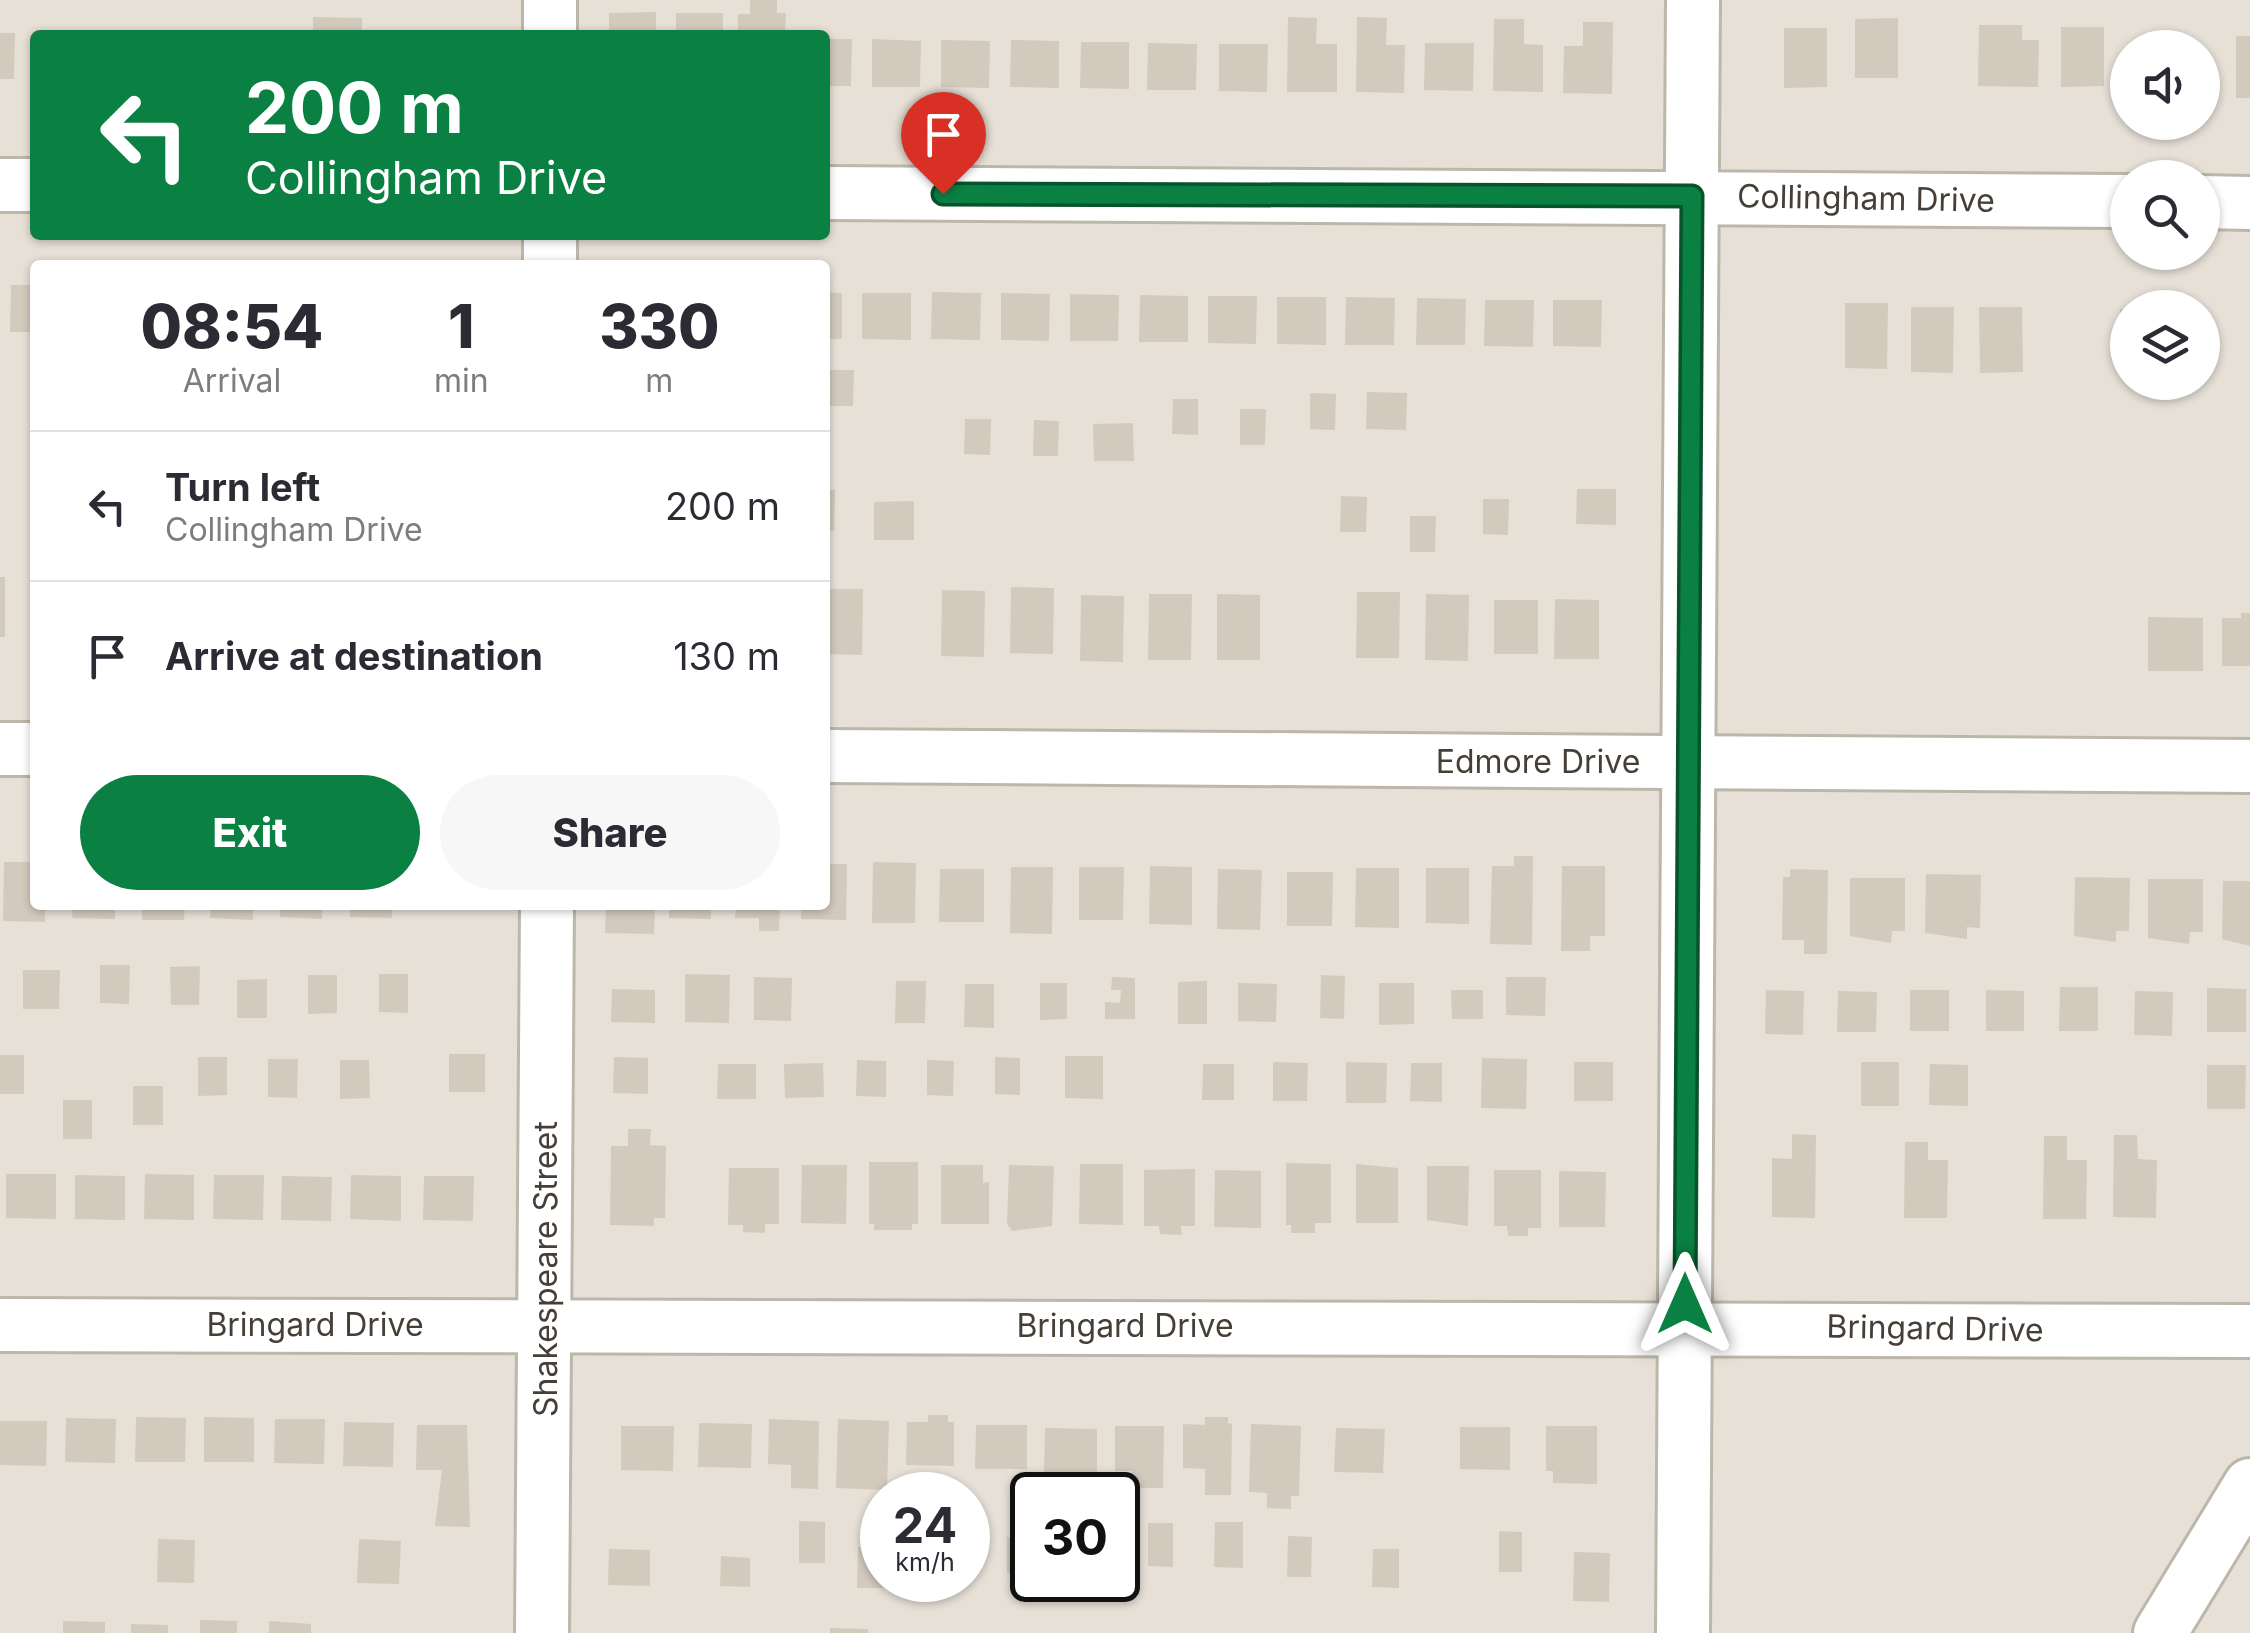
<!DOCTYPE html>
<style>
body{margin:0;font-family:Inter,sans-serif;background:#f7f7f7;color:#2b2b33;height:100vh;display:flex;flex-direction:column;font-size:38px;white-space:nowrap}
*{box-sizing:border-box;margin:0}
p{font-size:32px;color:#7c7c81}
.icon{flex:none;width:55px;height:55px;fill:none;stroke:currentColor;stroke-width:2;stroke-linecap:round;stroke-linejoin:round}
.map{position:relative;flex:1;overflow:hidden}
.panel{position:absolute;left:30px;top:260px;width:800px;height:650px;display:flex;flex-direction:column;background:#fff;border-radius:10px;box-shadow:0 2px 8px #0004}
.panel>*{flex:none}
.guide{position:absolute;left:30px;top:30px;width:800px;height:210px;border-radius:10px;box-shadow:0 2px 8px #0004;background:#0b8043;color:#fff;overflow:hidden}
.fabs{position:absolute;left:2110px;top:30px;display:grid;gap:20px}
.fabs a{display:grid;place-items:center;width:110px;height:110px;border-radius:50%;background:#fff;box-shadow:0 2px 8px #0004;font-size:50px}
.speed{position:absolute;left:860px;top:1472px;display:flex;gap:20px;font-size:50px;font-weight:700;text-align:center}
.speed>*{display:grid;place-content:center;width:130px;height:130px;border-radius:50%;background:#fff;box-shadow:0 2px 8px #0004;line-height:1}
.speed small{font-size:25px;font-weight:400}
.speed .limit{border:5px solid #111;border-radius:15px;background:#fff;color:#111}
.pin{position:absolute;display:grid;place-items:center;width:85px;height:85px;color:#fff;margin:-102px -42px;border-radius:50% 50% 50% 0;rotate:-45deg;box-shadow:0 0 10px #0007}
.pin .icon{rotate:45deg}
.me{position:absolute;width:110px;margin:-55px;rotate:0deg;stroke-linejoin:round;filter:drop-shadow(0 0 8px #0008)}
.turn{display:flex;align-items:center;gap:35px;height:210px;padding:0 50px;font-size:45px}
.turn .icon{width:130px;height:130px;stroke-width:2.5}
.turn b{display:block;font-size:70px;line-height:85px}
.eta{display:flex;justify-content:space-evenly;align-items:center;height:170px;text-align:center}
.eta b{font-size:60px;font-weight:800;line-height:70px}
.button{display:flex;gap:20px;margin-top:auto;padding:20px 50px}
.button a{flex:1;height:115px;border-radius:60px;background:#0b8043;color:#fff;font-size:40px;font-weight:800;line-height:115px;text-align:center}
.button a+a{background:#f7f7f7;color:#2b2b33}
ul{padding:0;list-style:none}
li{display:flex;align-items:center;gap:30px;height:150px;padding:0 50px;border-top:2px solid #e1e1e2}
li div{flex:1}
li b{display:block;font-size:38px}
li em{font-style:normal}
.map>svg:first-child{display:block}
.residential{fill:#e6e0d6;fill-rule:evenodd}
.building{fill:#d3cabe}
.lines{fill:none;stroke-linecap:round;stroke-linejoin:round}
.minor-casing{stroke:#bdb6ab;stroke-width:58}
.minor{stroke:#fff;stroke-width:52}
.route-casing{stroke:#07532c;stroke-width:25}
.route{stroke:#0b8043;stroke-width:18}
.labels{text-anchor:middle;dominant-baseline:central;stroke-width:10;stroke-linejoin:round;paint-order:stroke}
.street-label{font-size:32px;fill:#453f37;stroke:#fff}
</style>
<div class="map">
<svg width="2250" height="1633" viewBox="0 0 2250 1633">
<rect width="100%" height="100%" fill="#f2efe8"/>
<!-- residential -->
<path class="residential" d="M0,0H2250V1633H0ZM35,35H825V235H35ZM2128,48H2202V122H2128ZM2128,178H2202V252H2128ZM35,265H825V905H35ZM2128,308H2202V382H2128ZM882,1495H968V1580H882ZM1032,1495H1118V1580H1032Z"/>
<!-- building -->
<g class="building">
<path d="M750,0H777V13H786L785,35H738V14H750Z"/>
<path d="M656,12V35H609V13Z"/>
<rect x="676" y="13" width="47" height="22"/>
<path d="M313,17L362,18V35H313Z"/>
<path d="M1288,17L1317,18L1316,44H1337V92H1287Z"/>
<path d="M1357,17L1387,18L1386,45H1405L1404,93L1356,92Z"/>
<path d="M1898,18V78H1855V19Z"/>
<path d="M1494,19H1524V44L1543,45V92L1493,91Z"/>
<path d="M1583,22H1613L1612,94L1563,93L1564,46H1583Z"/>
<path d="M1979,25H2022V40H2039L2038,87L1978,86Z"/>
<path d="M2061,27H2104V86L2061,87Z"/>
<path d="M1784,28H1827V87L1784,88Z"/>
<path d="M0,33H15L14,79H0Z"/>
<rect x="2236" y="36" width="14" height="62"/>
<path d="M825,39H852L851,86H825Z"/>
<path d="M872,39L921,41L920,87H872Z"/>
<path d="M941,40L990,41L989,88L941,87Z"/>
<path d="M1011,40L1059,41V88L1010,87Z"/>
<path d="M1081,42H1129V89L1080,88Z"/>
<path d="M1148,43L1197,44L1196,90H1147Z"/>
<path d="M1425,43H1474L1473,91L1424,90Z"/>
<path d="M1219,44H1268L1267,92L1219,91Z"/>
<path d="M11,285H35V332H10Z"/>
<path d="M825,292L842,293V339H825Z"/>
<path d="M932,292L981,293L980,340L931,339Z"/>
<path d="M862,293H911V340L862,339Z"/>
<path d="M1001,293L1050,294L1049,341L1001,340Z"/>
<path d="M1070,294L1119,295L1118,341H1070Z"/>
<path d="M1140,295L1188,296V342H1139Z"/>
<path d="M1208,296H1257L1256,344L1208,343Z"/>
<path d="M1277,297H1326V345L1277,344Z"/>
<path d="M1346,297L1395,298L1394,345H1345Z"/>
<path d="M1417,298L1466,299L1465,345H1416Z"/>
<path d="M1485,300H1534L1533,347L1484,346Z"/>
<path d="M1553,300H1602L1601,347L1553,346Z"/>
<path d="M1845,303H1888L1887,369L1845,368Z"/>
<path d="M1911,307H1954L1953,373L1911,372Z"/>
<path d="M1979,307H2022L2023,372L1980,373Z"/>
<rect x="2120" y="309" width="8" height="66"/>
<path d="M828,370H854L853,406H828Z"/>
<path d="M1367,392L1407,393L1406,430L1366,429Z"/>
<path d="M1310,393L1336,394L1335,430L1310,429Z"/>
<path d="M1173,399H1198V435L1172,434Z"/>
<path d="M1240,409H1266L1265,445H1240Z"/>
<path d="M965,419H991L990,455L964,454Z"/>
<path d="M1034,420L1059,421L1058,456H1033Z"/>
<path d="M1133,423L1134,461H1094L1093,424Z"/>
<path d="M1577,489H1616V525L1576,524Z"/>
<path d="M825,490H835L834,531H825Z"/>
<path d="M1341,496L1367,497L1366,532H1340Z"/>
<path d="M1483,499H1509L1508,535L1483,534Z"/>
<path d="M914,501V540H874V502Z"/>
<path d="M1410,516H1436L1435,552H1410Z"/>
<rect x="0" y="577" width="5" height="60"/>
<path d="M1011,587L1054,588L1053,654L1010,653Z"/>
<path d="M825,589H863L862,655L825,654Z"/>
<path d="M942,590L985,591L984,657L941,656Z"/>
<path d="M1357,592H1400L1399,658H1356Z"/>
<path d="M1149,594H1192L1191,660H1148Z"/>
<path d="M1217,594L1260,595V660H1217Z"/>
<path d="M1426,594L1469,595L1468,661L1425,660Z"/>
<path d="M1081,595L1124,596L1123,662L1080,661Z"/>
<path d="M1555,599L1599,600V659H1554Z"/>
<rect x="1494" y="600" width="44" height="54"/>
<path d="M2241,613H2250V666H2222V618H2241Z"/>
<path d="M2148,617L2203,618V671H2148Z"/>
<path d="M1514,856H1533L1532,945L1490,944L1492,866H1514Z"/>
<path d="M4,862H35V905H45V922L3,921Z"/>
<path d="M873,862L916,863L915,923H872Z"/>
<path d="M825,864H847L846,920L801,919V905H825Z"/>
<path d="M1150,866L1192,867V925L1149,924Z"/>
<path d="M1562,866H1605V936H1590V951H1561Z"/>
<path d="M1011,867H1053L1052,934L1010,933Z"/>
<path d="M1079,867H1124L1123,920H1079Z"/>
<path d="M1356,868H1399V928L1355,927Z"/>
<path d="M1426,868H1469V924L1426,923Z"/>
<path d="M940,869H984V922H939Z"/>
<path d="M1218,869L1262,870L1260,930L1217,929Z"/>
<path d="M1790,869L1828,870L1827,954H1804V940H1782L1783,877H1790Z"/>
<path d="M1287,872H1333L1332,926H1287Z"/>
<path d="M1926,874L1981,875L1980,928L1967,927V939L1925,933Z"/>
<path d="M2075,877L2130,878L2129,931H2116V942L2074,936Z"/>
<path d="M1850,878H1905V931H1892L1891,943L1850,936Z"/>
<path d="M2148,879H2203V932H2190L2189,944L2148,938Z"/>
<path d="M2223,881H2250V946L2222,939Z"/>
<path d="M73,905H115V919L72,918Z"/>
<path d="M142,905H185L184,920H142Z"/>
<path d="M211,905H253V920L210,918Z"/>
<path d="M280,905H322V919L280,917Z"/>
<path d="M350,905H392V918L350,917Z"/>
<path d="M606,905H655L654,934L605,933Z"/>
<path d="M669,905H711V919L669,918Z"/>
<path d="M736,905H780L779,931H759V918H735Z"/>
<path d="M100,965H130L129,1004L100,1003Z"/>
<path d="M200,966L199,1005H171L170,967Z"/>
<path d="M23,970H60L59,1009H23Z"/>
<path d="M379,974H408V1013L379,1012Z"/>
<path d="M685,974L730,975L729,1023L685,1022Z"/>
<path d="M308,975H337V1013L308,1014Z"/>
<path d="M1321,975L1345,976L1344,1019L1320,1018Z"/>
<path d="M754,977L792,978L791,1021L754,1020Z"/>
<path d="M1112,977L1135,978V1019H1105V1002L1120,1003L1121,990H1111Z"/>
<path d="M1506,977H1546L1545,1016L1506,1015Z"/>
<path d="M267,979V1018H237V980Z"/>
<path d="M896,981H926L925,1023H895Z"/>
<path d="M1207,981V1024H1178V982Z"/>
<path d="M1040,983H1067V1019L1040,1020Z"/>
<path d="M1238,983L1277,984L1276,1022L1238,1021Z"/>
<path d="M1379,983H1414V1024L1379,1025Z"/>
<path d="M965,984H994V1028L964,1027Z"/>
<path d="M2060,987H2098V1031H2059Z"/>
<path d="M2207,988L2246,989V1032H2207Z"/>
<path d="M612,989L655,990V1023L611,1022Z"/>
<path d="M1451,990H1483V1019H1452Z"/>
<path d="M1766,990L1804,991L1803,1035L1765,1034Z"/>
<rect x="1910" y="990" width="39" height="41"/>
<path d="M1986,990L2024,991V1031H1986Z"/>
<path d="M1838,991L1877,992L1876,1032H1837Z"/>
<path d="M2135,991L2173,992L2172,1036L2134,1035Z"/>
<rect x="449" y="1054" width="36" height="38"/>
<rect x="0" y="1055" width="24" height="39"/>
<path d="M1065,1056H1103V1099L1065,1098Z"/>
<path d="M198,1057H227V1095L198,1096Z"/>
<path d="M614,1057L648,1058V1094L613,1093Z"/>
<path d="M995,1057L1020,1058V1095L995,1094Z"/>
<path d="M1482,1058L1527,1059L1526,1109L1481,1108Z"/>
<path d="M268,1059H298L297,1098L268,1097Z"/>
<path d="M340,1060H369L370,1098L340,1099Z"/>
<path d="M857,1060L886,1061V1097L856,1096Z"/>
<path d="M927,1060L954,1061L953,1096L927,1095Z"/>
<path d="M1273,1062L1308,1063L1307,1101H1273Z"/>
<path d="M1346,1062L1387,1063L1386,1103H1346Z"/>
<rect x="1574" y="1062" width="39" height="39"/>
<rect x="1861" y="1062" width="38" height="44"/>
<path d="M823,1063L824,1097L785,1098L784,1064Z"/>
<path d="M1411,1063H1442V1102L1410,1101Z"/>
<path d="M718,1064H756V1099H717Z"/>
<path d="M1203,1064H1234V1100H1202Z"/>
<path d="M1930,1064L1968,1065V1106L1929,1105Z"/>
<path d="M2207,1065H2246L2245,1109H2207Z"/>
<rect x="133" y="1086" width="30" height="39"/>
<rect x="63" y="1100" width="29" height="39"/>
<path d="M628,1129H651L650,1145L666,1146L665,1218H654V1226L610,1225L611,1146H628Z"/>
<path d="M1792,1134L1816,1135L1815,1218L1772,1217V1158L1792,1159Z"/>
<path d="M2114,1135H2137L2138,1159L2157,1160L2156,1218L2113,1217Z"/>
<path d="M2044,1136H2067V1160H2087L2086,1219H2043Z"/>
<path d="M1905,1142H1928V1160H1948L1947,1218H1904Z"/>
<path d="M869,1162H918V1224H912V1230H874V1224H869Z"/>
<path d="M1286,1163L1331,1164V1223H1315V1233H1291V1225H1286Z"/>
<path d="M1080,1164H1123V1225L1079,1224Z"/>
<path d="M1356,1164L1398,1168V1223H1356Z"/>
<path d="M802,1165H847L846,1224L801,1223Z"/>
<path d="M941,1165H983V1183L989,1182V1224H941Z"/>
<path d="M1009,1165L1054,1166L1052,1226L1012,1231L1007,1224Z"/>
<path d="M1427,1166H1469L1468,1226L1427,1220Z"/>
<path d="M729,1168H779V1224H765V1233L743,1232V1225H728Z"/>
<path d="M1195,1169V1226H1181L1182,1235L1160,1234L1159,1226H1144V1170Z"/>
<path d="M1215,1170L1261,1171V1228L1214,1227Z"/>
<path d="M1494,1170H1541V1228H1528V1236H1508L1507,1226H1494Z"/>
<path d="M1559,1171L1606,1172L1605,1227H1559Z"/>
<path d="M6,1174H56V1219L6,1218Z"/>
<path d="M145,1174L194,1175V1220L144,1219Z"/>
<path d="M75,1175L125,1176V1220L75,1219Z"/>
<path d="M214,1175H264L263,1220L213,1219Z"/>
<path d="M351,1175L401,1176V1221L350,1219Z"/>
<path d="M282,1176L332,1177L331,1221L281,1220Z"/>
<path d="M424,1176H474L473,1221L423,1220Z"/>
<path d="M928,1415H948V1422H954V1466L906,1465L907,1422H928Z"/>
<path d="M136,1417L186,1418L185,1462H135Z"/>
<path d="M204,1417L254,1418V1462H204Z"/>
<path d="M1205,1417H1228V1423L1232,1424L1231,1495H1205V1469L1183,1468V1424L1205,1425Z"/>
<path d="M66,1418L116,1419L115,1463L65,1462Z"/>
<path d="M275,1419H325L324,1464L274,1463Z"/>
<path d="M769,1419L819,1421L818,1489L791,1488V1465L768,1464Z"/>
<path d="M838,1419L889,1421L887,1490L836,1488Z"/>
<path d="M0,1421H47L46,1466L0,1465Z"/>
<path d="M344,1422L394,1423L393,1467L343,1466Z"/>
<path d="M699,1423L752,1424L751,1468L698,1467Z"/>
<path d="M1251,1424L1301,1426L1299,1496H1291V1509L1267,1508V1493L1249,1492Z"/>
<path d="M417,1425H467L470,1527L435,1526L442,1470H416Z"/>
<path d="M976,1425H1027V1469H975Z"/>
<path d="M621,1426H674L673,1471L621,1470Z"/>
<path d="M1115,1426H1164L1163,1488H1132V1471H1115Z"/>
<path d="M1546,1426H1597V1484L1553,1483V1471H1546Z"/>
<path d="M1460,1427H1510V1470L1460,1469Z"/>
<path d="M1045,1428L1097,1429V1490L1070,1489L1071,1473H1044Z"/>
<path d="M1336,1428L1385,1429L1383,1473L1334,1472Z"/>
<path d="M799,1521L825,1522V1563H799Z"/>
<path d="M1215,1522H1243V1568L1214,1567Z"/>
<path d="M1148,1523H1173V1567L1148,1566Z"/>
<path d="M1499,1531L1522,1532V1572H1499Z"/>
<path d="M1288,1536L1312,1537L1311,1577H1287Z"/>
<path d="M1007,1537H1030V1572L1007,1573Z"/>
<path d="M158,1539L195,1540L194,1583L157,1582Z"/>
<path d="M359,1539L401,1541L399,1584L357,1583Z"/>
<path d="M858,1547H882V1580H894V1588H857Z"/>
<path d="M609,1549L650,1550V1586L608,1585Z"/>
<path d="M1373,1549H1399V1588L1372,1587Z"/>
<path d="M1574,1552L1610,1553L1609,1602L1573,1601Z"/>
<path d="M721,1556L750,1558V1587L720,1586Z"/>
<path d="M200,1620L237,1621V1633H200Z"/>
<path d="M63,1621L105,1622V1633H63Z"/>
<path d="M269,1621L311,1624V1633H269Z"/>
<path d="M131,1624L168,1625V1633H131Z"/>
<path d="M830,1628L868,1629V1633H830Z"/>
</g>
<g class="lines">
<!-- minor casing -->
<g class="minor-casing">
<g id="minor">
<path d="M550,35V0"/>
<path d="M0,185H35"/>
<path d="M825,193L2128,201"/>
<path d="M2202,202L2250,203"/>
<path d="M550,265V235"/>
<path d="M0,749H35"/>
<path d="M825,756L2250,766"/>
<path d="M0,1325L2250,1331"/>
<path d="M542,1633L547,905"/>
<path d="M1683,1633L1693,0"/>
<path d="M2160,1633L2250,1485"/>
</g>
</g>
<!-- minor -->
<use href="#minor" class="minor"/>
</g>
<g class="lines">
<!-- route casing -->
<g class="route-casing">
<path id="route" d="M943,194L1692,196L1685,1304"/>
</g>
<!-- route -->
<use href="#route" class="route"/>
</g>
<g class="labels">
<!-- street labels -->
<g class="street-label">
<text transform="translate(1866 198) rotate(1)">Collingham Drive</text>
<text x="1538" y="761">Edmore Drive</text>
<text transform="translate(545 1269) rotate(-90)">Shakespeare Street</text>
<text x="315" y="1324">Bringard Drive</text>
<text x="1125" y="1325">Bringard Drive</text>
<text transform="translate(1935 1328) rotate(1)">Bringard Drive</text>
</g>
</g>
</svg>
<div class="fabs">
<a><svg class="icon" aria-label="sound" viewBox="0 0 24 24"><path d="M4 9h4l5-4v14l-5-4H4zM17 9q2 3 0 6"/></svg></a>
<a><svg class="icon" aria-label="search" viewBox="0 0 24 24"><circle cx="10" cy="10" r="6"/><path d="M15 15l6 6"/></svg></a>
<a><svg class="icon" aria-label="layers" viewBox="0 0 24 24"><path d="M12 4l9 5-9 5-9-5zM3 14l9 5 9-5"/></svg></a>
</div>
<div class="speed"><div>24<small>km/h</small></div><div class="limit">30</div></div>
<div class="pin" style="left:943px;top:194px;background:#d93025"><svg class="icon" aria-label="arrive" viewBox="0 0 24 24"><path d="M6 21V4h12l-3 4 3 4H6"/></svg></div>
<svg class="me" style="left:1685px;top:1304px" viewBox="-20 -20 40 40"><path d="M0-17L14 15 0 8-14 15z" fill="#0b8043" stroke="#fff" stroke-width="4"/></svg>
<div class="guide">
<div class="turn"><svg class="icon" aria-label="left" viewBox="0 0 24 24"><path d="M17 20v-9H6M10 6l-5 5 5 5"/></svg><div><b>200 m</b>Collingham Drive</div></div>
</div>
<section class="panel">
<div class="eta">
<div><b>08:54</b><p>Arrival</p></div>
<div><b>1</b><p>min</p></div>
<div><b>330</b><p>m</p></div>
</div>
<ul>
<li><svg class="icon" aria-label="left" viewBox="0 0 24 24"><path d="M17 20v-9H6M10 6l-5 5 5 5"/></svg><div><b>Turn left</b><p>Collingham Drive</p></div><em>200 m</em></li>
<li><svg class="icon" aria-label="arrive" viewBox="0 0 24 24"><path d="M6 21V4h12l-3 4 3 4H6"/></svg><div><b>Arrive at destination</b></div><em>130 m</em></li>
</ul>
<div class="button"><a>Exit</a><a>Share</a></div>
</section>
</div>
